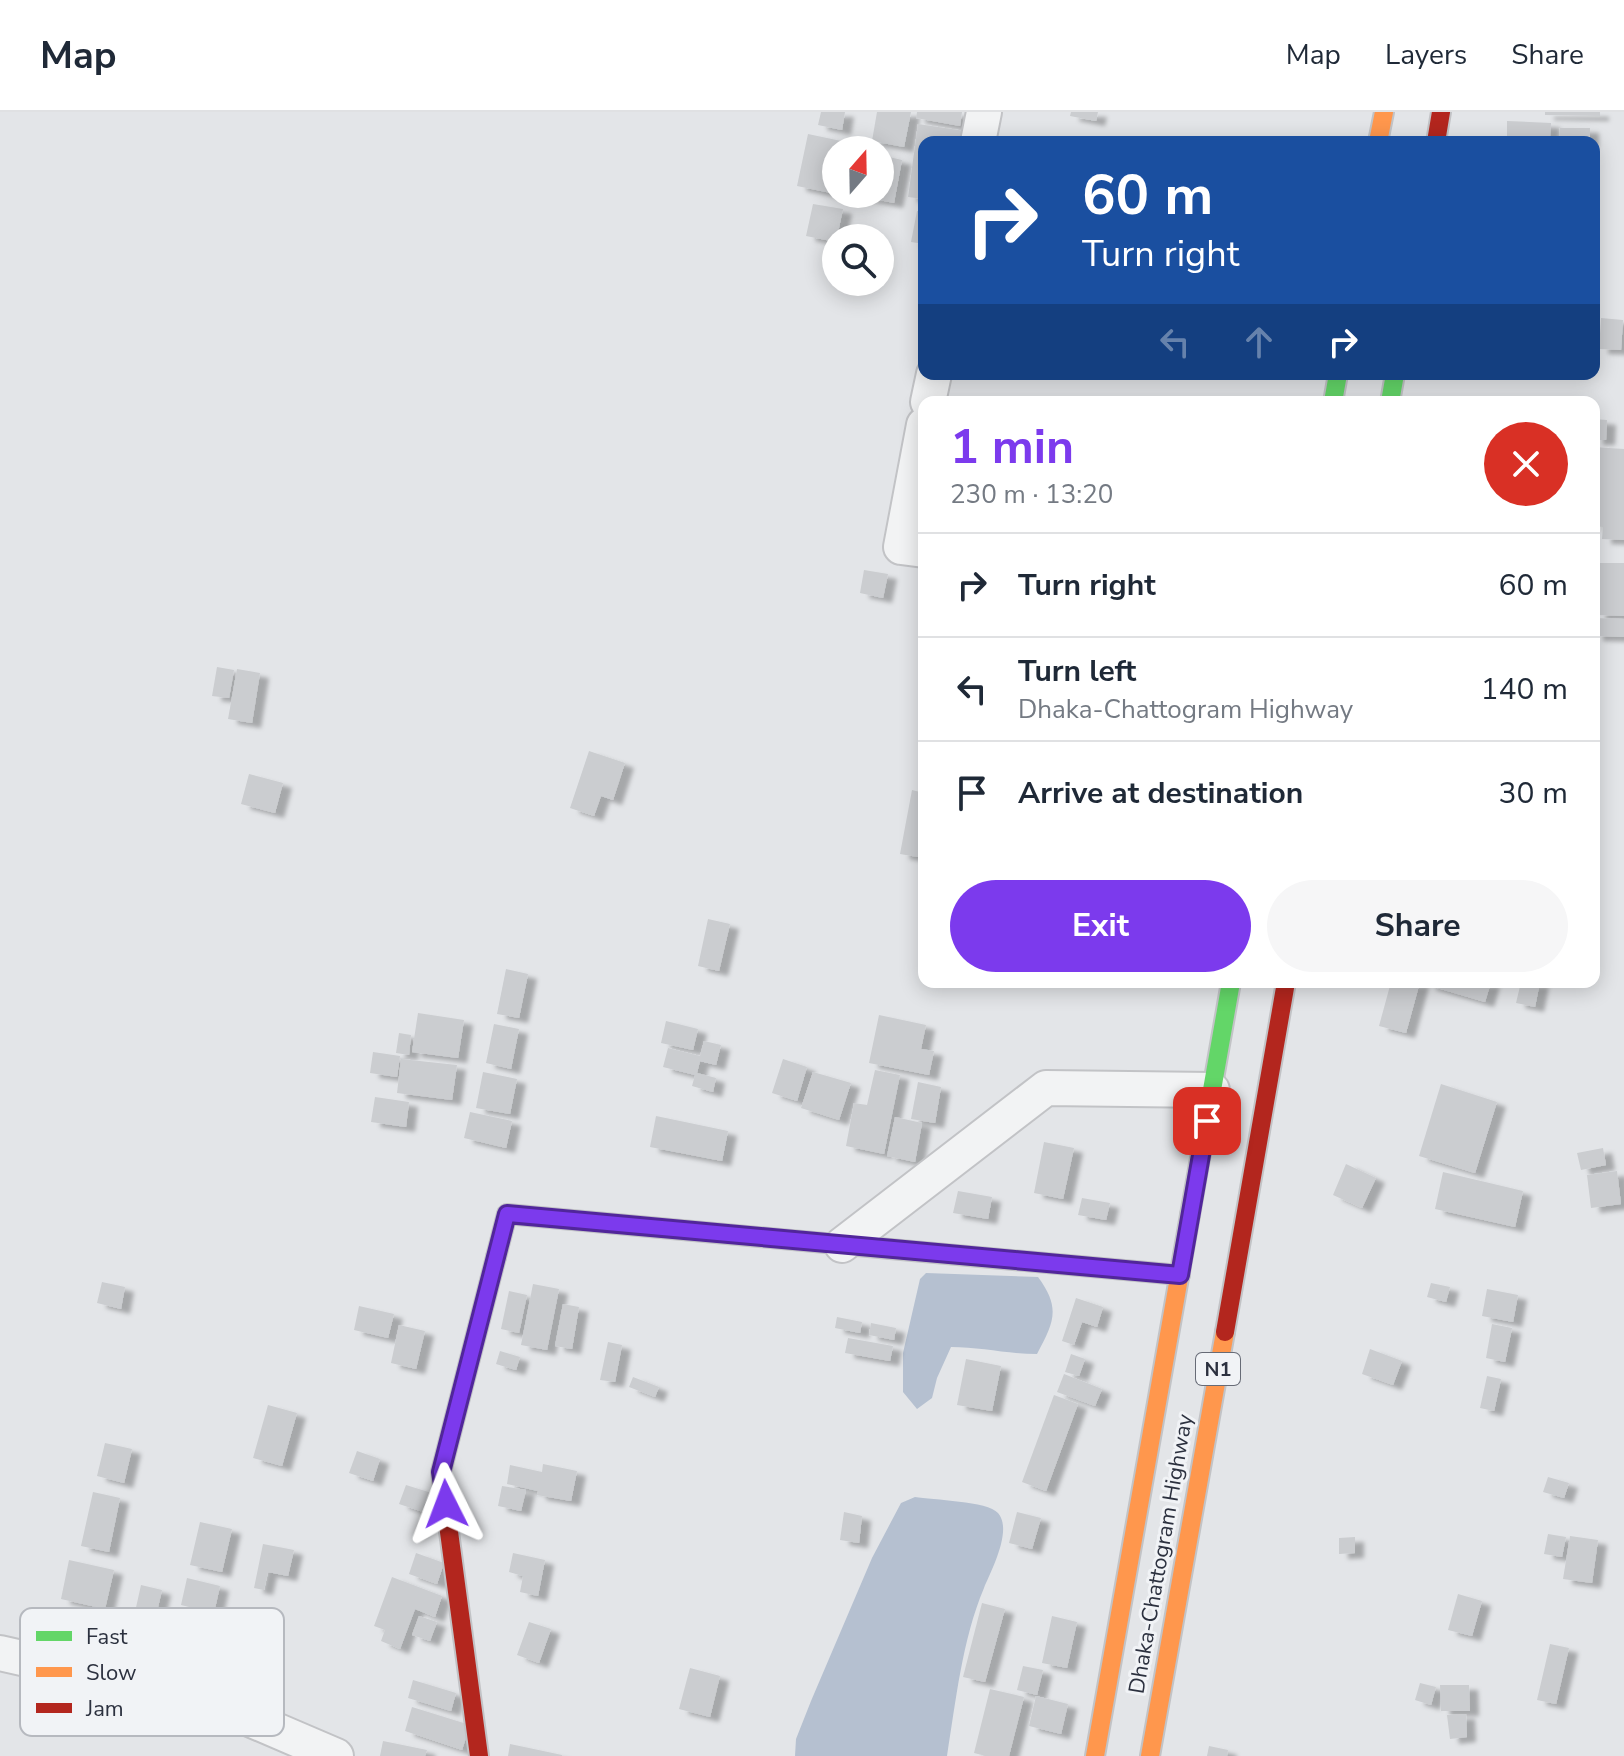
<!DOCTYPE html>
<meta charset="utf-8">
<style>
body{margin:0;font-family:"Nunito Sans",sans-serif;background:#f6f6f7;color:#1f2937;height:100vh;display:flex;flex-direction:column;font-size:30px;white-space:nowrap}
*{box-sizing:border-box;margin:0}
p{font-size:26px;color:#747a83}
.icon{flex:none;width:44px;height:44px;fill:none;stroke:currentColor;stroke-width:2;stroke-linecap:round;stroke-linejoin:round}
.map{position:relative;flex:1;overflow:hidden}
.sheet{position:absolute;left:918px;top:284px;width:682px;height:592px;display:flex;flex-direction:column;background:#fff;border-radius:16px;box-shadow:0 4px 20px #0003}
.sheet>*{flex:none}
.hud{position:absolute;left:918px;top:24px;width:682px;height:244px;border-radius:16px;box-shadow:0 4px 20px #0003;background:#1a4fa0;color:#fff;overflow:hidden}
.needle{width:52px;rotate:20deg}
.controls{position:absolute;left:822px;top:24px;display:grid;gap:16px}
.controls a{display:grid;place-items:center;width:72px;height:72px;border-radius:50%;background:#fff;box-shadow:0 4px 20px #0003;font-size:40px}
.pin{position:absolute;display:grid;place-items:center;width:68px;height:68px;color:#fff;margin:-34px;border-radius:16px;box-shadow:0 4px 12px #0006}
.me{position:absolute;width:88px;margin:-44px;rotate:357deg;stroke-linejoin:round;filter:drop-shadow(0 0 6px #0008)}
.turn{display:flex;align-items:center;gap:28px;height:168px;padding:0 32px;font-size:36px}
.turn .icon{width:104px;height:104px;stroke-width:2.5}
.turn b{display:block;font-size:56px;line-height:68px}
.lanes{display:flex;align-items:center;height:76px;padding:0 32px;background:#0003;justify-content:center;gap:40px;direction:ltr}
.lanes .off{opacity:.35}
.round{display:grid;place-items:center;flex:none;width:84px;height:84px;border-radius:42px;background:#f6f6f7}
.headline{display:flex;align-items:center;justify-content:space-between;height:136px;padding:0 32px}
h1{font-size:48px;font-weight:700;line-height:60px;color:#7c3aed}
.button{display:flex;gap:16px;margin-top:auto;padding:16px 32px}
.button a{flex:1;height:92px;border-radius:48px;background:#7c3aed;color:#fff;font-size:32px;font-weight:700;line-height:92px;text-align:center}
.button a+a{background:#f6f6f7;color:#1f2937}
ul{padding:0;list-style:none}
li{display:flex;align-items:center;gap:24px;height:104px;padding:0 32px;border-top:2px solid #e0e1e3}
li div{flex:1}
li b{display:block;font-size:30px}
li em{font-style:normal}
header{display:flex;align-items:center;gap:48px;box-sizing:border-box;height:112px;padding:0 40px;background:#fff;border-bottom:2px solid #e0e1e3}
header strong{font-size:38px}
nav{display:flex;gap:44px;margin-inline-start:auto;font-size:28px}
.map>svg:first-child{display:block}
.water{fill:#b5c0d0}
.building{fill:#cbcdd0;filter:url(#shadow)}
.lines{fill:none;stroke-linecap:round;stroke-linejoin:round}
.street-casing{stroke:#c2c3c6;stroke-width:38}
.fast-casing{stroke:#c2c3c6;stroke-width:22}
.slow-casing{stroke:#c2c3c6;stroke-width:22}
.jam-casing{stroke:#c2c3c6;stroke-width:22}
.street{stroke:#f2f3f4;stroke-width:34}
.fast{stroke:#63d668;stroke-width:18}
.slow{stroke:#ff974d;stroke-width:18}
.jam{stroke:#b3261e;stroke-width:18}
.route-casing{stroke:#51269a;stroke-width:20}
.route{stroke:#7c3aed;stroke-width:14}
.labels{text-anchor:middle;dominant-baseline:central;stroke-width:6;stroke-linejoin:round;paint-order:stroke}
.shield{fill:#f1f3f6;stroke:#676b76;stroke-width:2}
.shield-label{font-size:20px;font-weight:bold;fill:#2c313f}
.street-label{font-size:22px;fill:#2c313f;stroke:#f1f3f6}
.key{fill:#f1f3f6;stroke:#b6b9bf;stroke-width:2}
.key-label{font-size:22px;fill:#2c313f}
</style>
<header>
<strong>Map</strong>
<nav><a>Map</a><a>Layers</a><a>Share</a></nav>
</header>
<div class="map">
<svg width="1624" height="1644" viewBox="0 0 1624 1644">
<defs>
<filter id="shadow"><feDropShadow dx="9" dy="5" stdDeviation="2" flood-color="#0004"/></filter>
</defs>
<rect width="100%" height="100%" fill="#e3e5e8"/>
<!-- water -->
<g class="water">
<path d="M926,1161L1038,1165C1061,1196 1054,1210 1037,1242C1008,1242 980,1235 951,1235L937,1266L932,1286L917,1297L903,1280V1241L920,1167Z"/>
<path d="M915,1385C932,1388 988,1389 998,1401C1013,1418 991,1459 984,1476C962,1528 956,1589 947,1644H795L796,1627L811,1589L872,1446L901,1391Z"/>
</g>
<!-- building -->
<g class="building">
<path d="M821,0H845L842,18L818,13Z"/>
<path d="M877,0H911L904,35L872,29Z"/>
<path d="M917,0H962L960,14L916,6Z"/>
<path d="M1071,0H1098L1096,9L1070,4Z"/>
<path d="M1545,0H1600V4L1545,3Z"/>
<path d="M1507,9L1551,11L1550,26L1507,25Z"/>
<path d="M918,12L965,19L963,30H924V87L908,85Z"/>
<path d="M1560,16H1590V30H1559Z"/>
<path d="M808,22L860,33L859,38H836V82L797,74Z"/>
<path d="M880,43L902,48L894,91L855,83L880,82Z"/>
<path d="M813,92L843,97L836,130L806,124Z"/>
<path d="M917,99L924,100V132L911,130Z"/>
<path d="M1601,206L1623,208L1621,238L1599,237Z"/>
<path d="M1594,307L1607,308L1606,328H1594Z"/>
<path d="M1594,335L1624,337V428L1602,427L1603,415L1594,414Z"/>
<path d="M1598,451H1624V504L1597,503Z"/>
<path d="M864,458L888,462L883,486L860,481Z"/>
<path d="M1594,506L1624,507V525L1594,524Z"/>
<path d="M217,555L234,558L229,586L212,584Z"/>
<path d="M237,557L260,561L252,611L228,607Z"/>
<path d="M589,639L625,651L613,688L601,684L594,704L570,696Z"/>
<path d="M249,662L283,671L275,701L241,692Z"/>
<path d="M912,678L924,681V746L900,742Z"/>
<path d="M708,807L730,812L719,859L698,854Z"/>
<path d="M506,857L528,862L519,906L497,902Z"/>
<path d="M1391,870H1420L1406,921L1379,914Z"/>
<path d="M1427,870H1491L1485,890L1427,873Z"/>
<path d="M1521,870H1540L1535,895L1516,891Z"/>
<path d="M418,901L464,908L458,946L412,940Z"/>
<path d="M879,903L926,913L921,937L934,939L929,963L869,951Z"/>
<path d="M666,909L698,917L693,938L661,931Z"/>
<path d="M494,912L519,917L511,957L486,951Z"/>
<path d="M399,921L411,923L409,943L396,941Z"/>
<path d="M704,929L721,933L716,953L700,949L697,961L716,966L713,980L692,974L695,963L663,955L668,936L700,944Z"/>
<path d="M373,940L400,944L397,965L370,961Z"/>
<path d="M401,947L457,953L452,988L397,981Z"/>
<path d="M783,947L807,955L797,989L772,981Z"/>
<path d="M875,958L900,963L884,1042L846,1034L854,991L867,993Z"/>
<path d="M483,960L517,967L510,1002L476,996Z"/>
<path d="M813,960L851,971L839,1008L801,996Z"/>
<path d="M918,970L941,975L935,1011L911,1007Z"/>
<path d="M1441,972L1497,990L1475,1061L1419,1044Z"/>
<path d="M375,985L409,990L406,1015L371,1010Z"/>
<path d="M470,1000L512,1009L506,1036L464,1026Z"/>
<path d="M656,1004L728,1019L722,1049L650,1035Z"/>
<path d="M895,1005L922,1011L915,1050L887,1044Z"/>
<path d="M1044,1030L1074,1036L1063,1087L1034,1081Z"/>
<path d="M1603,1036L1606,1053L1581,1058L1577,1041Z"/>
<path d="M1346,1052L1376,1066L1362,1096L1333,1083Z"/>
<path d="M1617,1059L1621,1092L1591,1096L1587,1063Z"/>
<path d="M1443,1060L1523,1079L1515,1115L1435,1097Z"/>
<path d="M958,1079L992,1085L988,1107L953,1101Z"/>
<path d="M1082,1086L1110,1091L1106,1108L1078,1103Z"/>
<path d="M102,1170L125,1175L121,1197L97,1191Z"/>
<path d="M1431,1171L1450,1175L1446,1190L1427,1185Z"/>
<path d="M533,1172L559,1177L547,1238L521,1233Z"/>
<path d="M1487,1177L1518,1183L1513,1210L1482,1204Z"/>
<path d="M509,1179L527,1183L519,1221L501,1217Z"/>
<path d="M1076,1186L1103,1195L1097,1215L1082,1210L1074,1233L1062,1229Z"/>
<path d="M563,1192L579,1195L572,1237L555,1234Z"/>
<path d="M359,1194L394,1202L388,1226L354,1218Z"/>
<path d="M837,1205L862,1210L860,1221L835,1216Z"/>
<path d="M871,1211L896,1216L894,1228L869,1223Z"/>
<path d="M1492,1212L1512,1216L1505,1250L1486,1246Z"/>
<path d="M399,1213L425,1219L416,1257L391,1251Z"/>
<path d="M848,1226L893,1234L890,1249L845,1241Z"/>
<path d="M608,1230L622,1233L615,1270L600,1268Z"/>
<path d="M1370,1237L1402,1249L1393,1273L1362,1262Z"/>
<path d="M500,1239L520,1245L516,1258L496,1252Z"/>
<path d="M1071,1242L1085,1247L1079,1264L1065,1260Z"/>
<path d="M966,1247L1001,1254L992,1299L957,1293Z"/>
<path d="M1064,1262L1102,1277L1095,1294L1057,1280Z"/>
<path d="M1487,1264L1501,1267L1494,1299L1480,1296Z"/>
<path d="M633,1265L659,1275L655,1285L629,1275Z"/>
<path d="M1054,1283L1078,1292L1046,1379L1022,1370Z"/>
<path d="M268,1293L297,1301L282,1354L253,1346Z"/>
<path d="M105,1331L132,1337L124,1371L97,1364Z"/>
<path d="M357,1339L380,1347L373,1369L349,1361Z"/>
<path d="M543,1352L577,1359L571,1389L537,1383L538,1379L507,1372L510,1353L542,1360Z"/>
<path d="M1548,1365L1569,1371L1564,1386L1543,1380Z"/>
<path d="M406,1373L438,1383L432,1403L399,1392Z"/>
<path d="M502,1374L526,1378L521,1399L498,1394Z"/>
<path d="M93,1380L120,1386L109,1440L81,1434Z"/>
<path d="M844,1400L862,1404L859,1431L840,1428Z"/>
<path d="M1017,1400L1041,1406L1032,1437L1009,1431Z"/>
<path d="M200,1410L232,1417L222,1460L190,1453Z"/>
<path d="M1548,1422L1566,1425L1562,1445L1544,1442Z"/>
<path d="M1570,1424L1598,1428L1592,1471L1563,1467Z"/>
<path d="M1355,1425V1441L1339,1442V1426Z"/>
<path d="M263,1432L294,1438L288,1464L268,1460L264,1478L254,1476Z"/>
<path d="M416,1441L444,1451L437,1472L409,1462Z"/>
<path d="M513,1441L545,1448L538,1484L520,1480L523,1464L509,1460Z"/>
<path d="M69,1448L114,1458L105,1497L61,1487Z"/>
<path d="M392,1465L442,1484L435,1505L415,1497L400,1537L381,1529L385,1518L374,1514Z"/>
<path d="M187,1466L220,1474L214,1501L181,1493Z"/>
<path d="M141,1473L162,1478L156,1504L135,1500Z"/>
<path d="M1458,1482L1482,1489L1472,1524L1448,1518Z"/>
<path d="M982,1491L1005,1497L985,1570L963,1565Z"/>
<path d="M419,1504L437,1510L430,1529L412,1523Z"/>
<path d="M1052,1504L1077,1510L1067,1556L1042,1551Z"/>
<path d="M529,1510L551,1517L539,1551L517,1543Z"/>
<path d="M1550,1532L1569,1536L1556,1592L1537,1588Z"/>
<path d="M1023,1554L1043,1558L1037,1583L1017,1578Z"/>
<path d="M690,1556L720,1564L710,1605L679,1597Z"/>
<path d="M413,1568L456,1581L451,1599L408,1586Z"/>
<path d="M1420,1571L1436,1575L1431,1593L1415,1588Z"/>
<path d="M1440,1573H1469L1470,1599H1441Z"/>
<path d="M990,1577L1024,1585L1009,1644H986L974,1641Z"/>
<path d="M1036,1584L1068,1592L1061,1622L1029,1614Z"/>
<path d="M412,1595L470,1613L462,1638L405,1619Z"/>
<path d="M1466,1602L1467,1625L1450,1627L1447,1603Z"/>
<path d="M383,1629L427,1638L425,1644H380Z"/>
<path d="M510,1632L562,1643V1644H508Z"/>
<path d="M1209,1634L1228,1638L1227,1644H1207Z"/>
</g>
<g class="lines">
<!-- street casing -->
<g class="street-casing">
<g id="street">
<path d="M978,30L984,0"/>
<path d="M928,290L934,262"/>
<path d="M924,313L901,435L924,438"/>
<path d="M842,1133L1046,976L1212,978"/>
<path d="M0,1541L203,1587L336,1644"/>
</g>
</g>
<!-- fast casing -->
<g class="fast-casing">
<g id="fast">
<path d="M1333,290L1338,262"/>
<path d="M1390,290L1395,262"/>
<path d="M1190,1103L1231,870"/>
<path d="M496,1145L507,1102L890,1137"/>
</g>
</g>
<!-- slow casing -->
<g class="slow-casing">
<g id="slow">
<path d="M1378,30L1384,0"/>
<path d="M1095,1644L1190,1103"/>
<path d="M1150,1644L1225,1220"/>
</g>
</g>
<!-- jam casing -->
<g class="jam-casing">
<g id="jam">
<path d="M1436,30L1441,0"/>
<path d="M890,1137L1180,1163"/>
<path d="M1225,1220L1286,870"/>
<path d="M479,1644L441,1360L496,1145"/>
</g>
</g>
<!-- street -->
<use href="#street" class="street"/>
<!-- fast -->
<use href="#fast" class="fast"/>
<!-- slow -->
<use href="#slow" class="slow"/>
<!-- jam -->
<use href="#jam" class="jam"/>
</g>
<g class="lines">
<!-- route casing -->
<g class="route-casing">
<path id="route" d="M446,1392L441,1360L507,1102L1180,1163L1207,1009"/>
</g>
<!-- route -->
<use href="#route" class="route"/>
</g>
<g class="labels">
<!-- shield labels -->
<rect class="shield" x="1196" y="1241" width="44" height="32" rx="6"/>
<g class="shield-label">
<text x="1218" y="1257">N1</text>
</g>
<!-- street labels -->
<g class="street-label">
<text transform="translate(1161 1442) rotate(-80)">Dhaka-Chattogram Highway</text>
</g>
</g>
<!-- legend -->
<rect x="20" y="1496" width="264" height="128" rx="12" class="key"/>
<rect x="36" y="1519" width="36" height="10" fill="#63d668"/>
<rect x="36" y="1555" width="36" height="10" fill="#ff974d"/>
<rect x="36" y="1591" width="36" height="10" fill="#b3261e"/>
<g class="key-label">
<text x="86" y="1532">Fast</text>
<text x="86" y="1568">Slow</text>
<text x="86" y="1604">Jam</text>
</g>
</svg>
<div class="controls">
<a><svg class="needle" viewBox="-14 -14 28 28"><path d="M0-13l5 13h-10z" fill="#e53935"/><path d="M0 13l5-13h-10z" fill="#747a83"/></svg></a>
<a><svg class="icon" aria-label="search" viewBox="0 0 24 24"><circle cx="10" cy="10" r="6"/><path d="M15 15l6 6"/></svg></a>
</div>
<div class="pin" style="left:1207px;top:1009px;background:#d93025"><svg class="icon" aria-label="arrive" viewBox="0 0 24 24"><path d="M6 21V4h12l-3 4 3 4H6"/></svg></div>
<svg class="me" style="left:446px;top:1392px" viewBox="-20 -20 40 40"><path d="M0-17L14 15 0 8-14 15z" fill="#7c3aed" stroke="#fff" stroke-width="4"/></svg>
<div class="hud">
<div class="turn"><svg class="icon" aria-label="right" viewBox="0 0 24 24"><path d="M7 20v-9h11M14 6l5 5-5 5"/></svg><div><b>60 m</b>Turn right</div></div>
<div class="lanes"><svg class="icon off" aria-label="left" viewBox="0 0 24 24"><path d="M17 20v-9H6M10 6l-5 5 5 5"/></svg><svg class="icon off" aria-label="ahead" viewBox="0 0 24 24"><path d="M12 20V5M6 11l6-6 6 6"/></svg><svg class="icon" aria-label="right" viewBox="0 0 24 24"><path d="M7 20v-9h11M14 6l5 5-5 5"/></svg></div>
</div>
<section class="sheet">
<div class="headline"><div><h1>1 min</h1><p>230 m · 13:20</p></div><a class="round" style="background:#d93025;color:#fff"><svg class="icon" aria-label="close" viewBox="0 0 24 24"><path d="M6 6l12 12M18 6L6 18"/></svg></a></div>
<ul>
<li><svg class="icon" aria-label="right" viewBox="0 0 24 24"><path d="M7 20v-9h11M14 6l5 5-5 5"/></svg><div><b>Turn right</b></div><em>60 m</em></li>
<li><svg class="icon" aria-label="left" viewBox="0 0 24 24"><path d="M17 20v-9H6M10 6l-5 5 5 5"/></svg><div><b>Turn left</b><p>Dhaka-Chattogram Highway</p></div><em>140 m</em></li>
<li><svg class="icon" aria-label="arrive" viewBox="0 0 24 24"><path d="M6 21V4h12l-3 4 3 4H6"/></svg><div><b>Arrive at destination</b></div><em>30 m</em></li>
</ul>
<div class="button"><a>Exit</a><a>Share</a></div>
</section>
</div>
